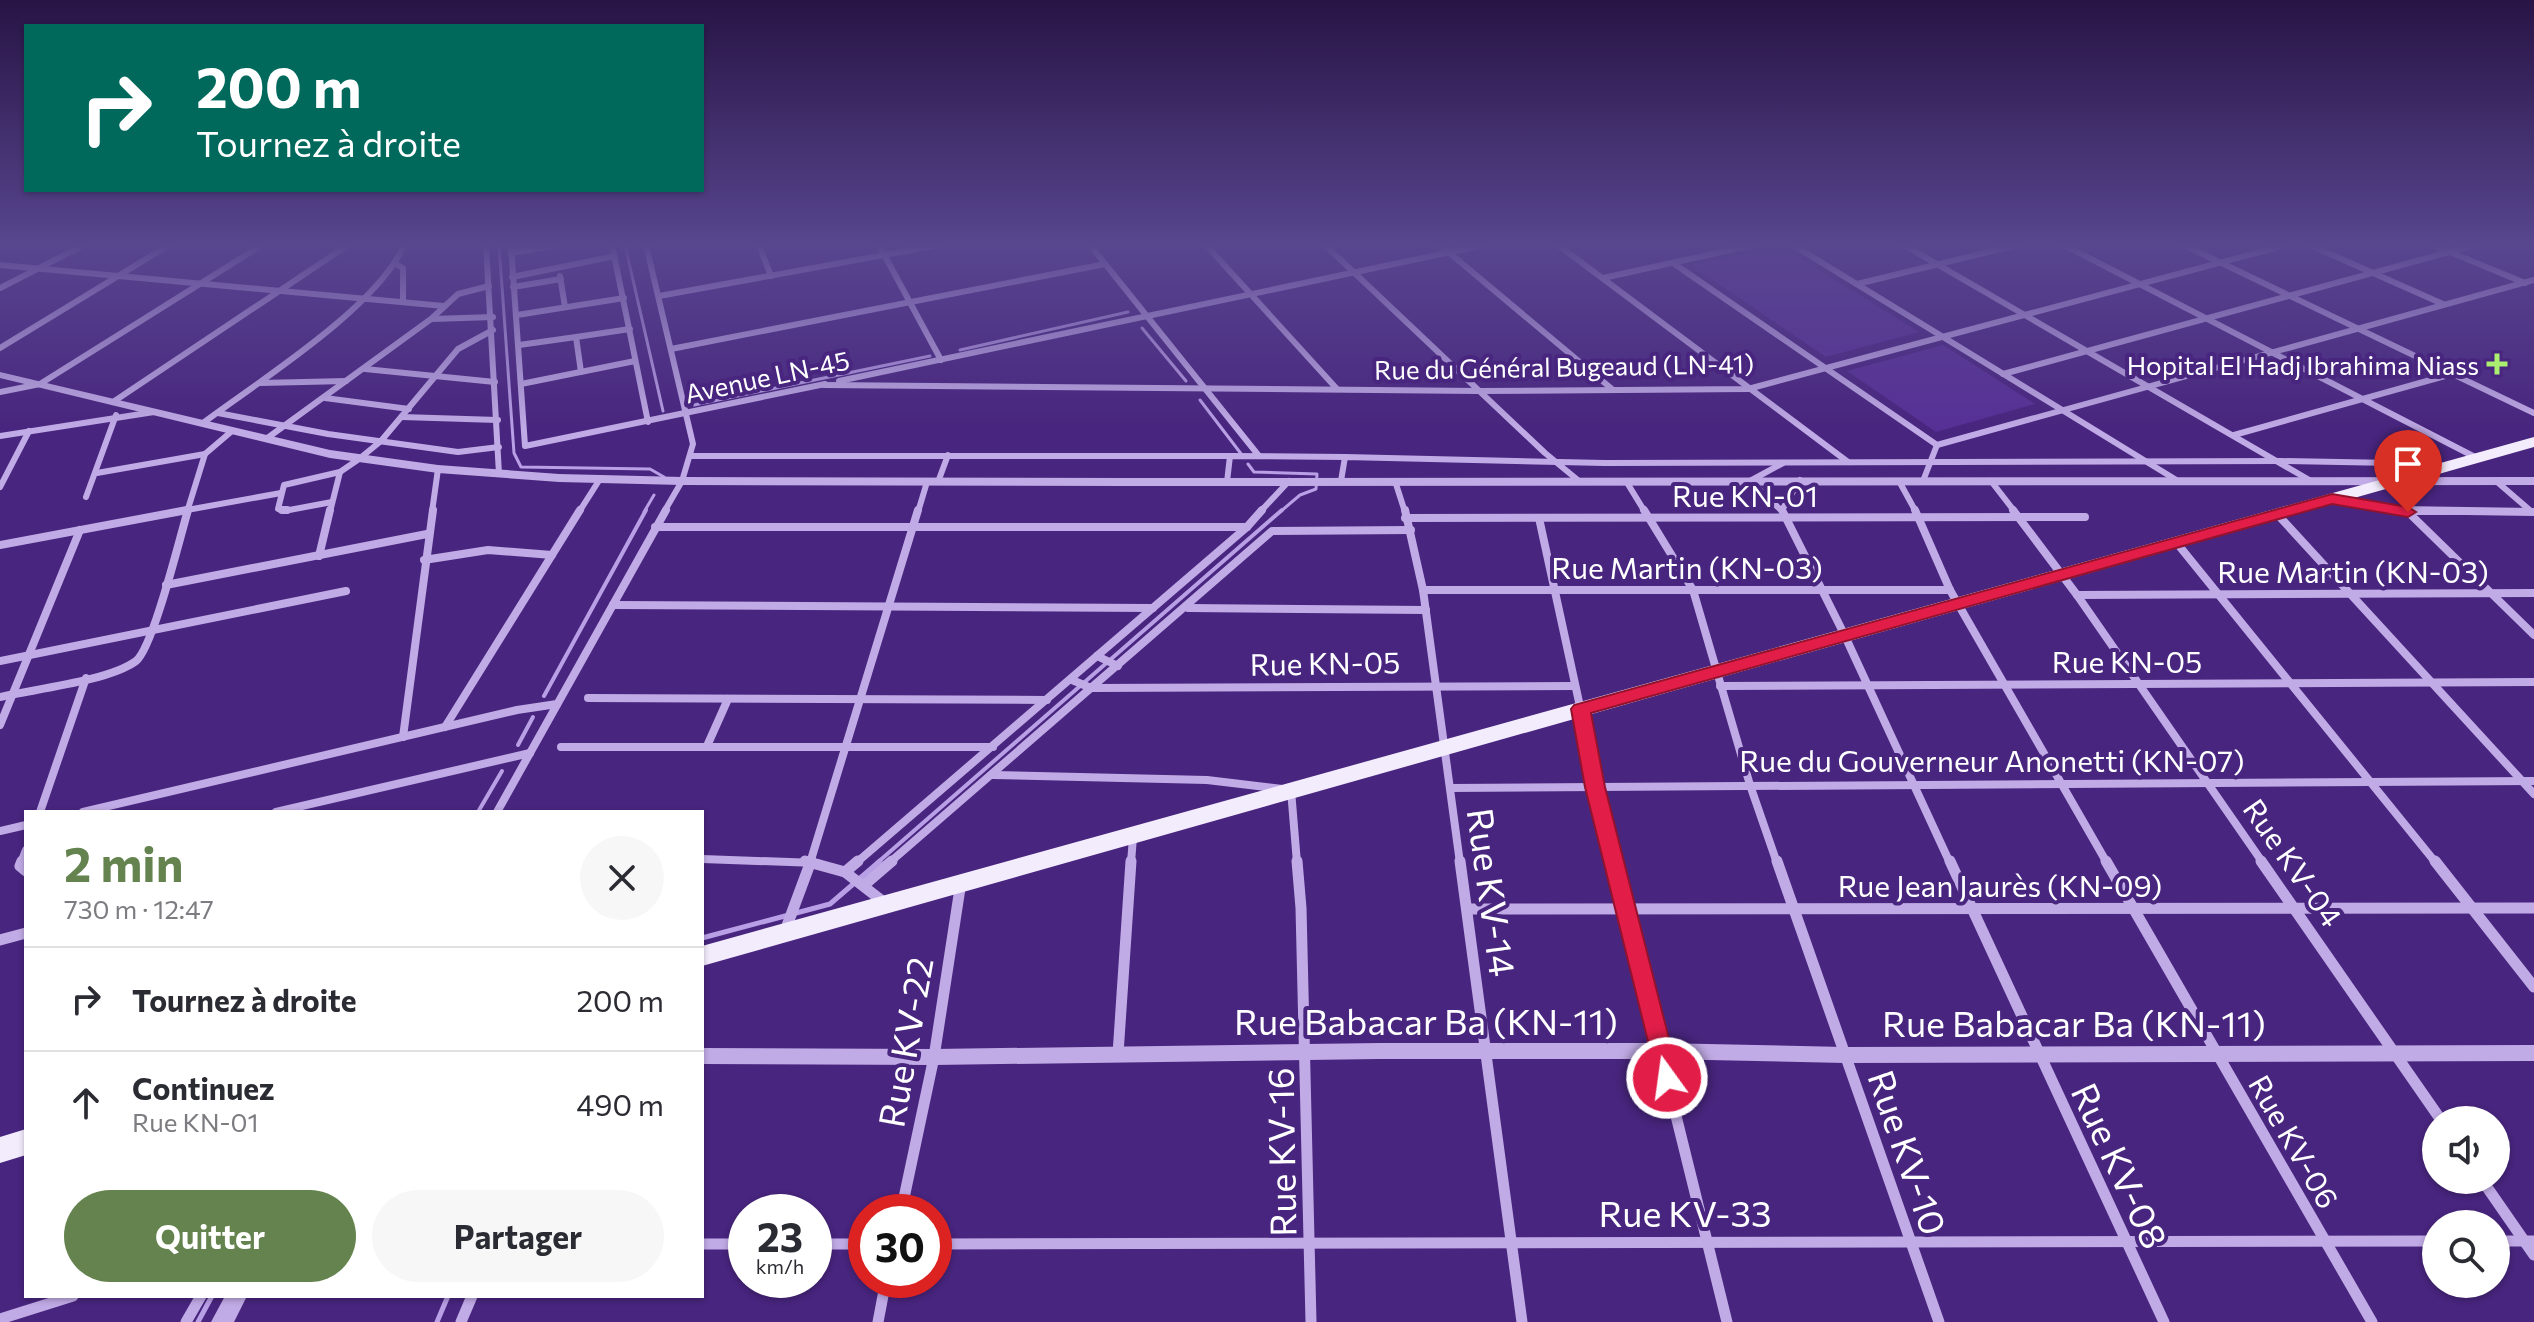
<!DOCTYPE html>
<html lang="fr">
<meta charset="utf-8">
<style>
body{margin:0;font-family:Commissioner,sans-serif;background:#f7f7f7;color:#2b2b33;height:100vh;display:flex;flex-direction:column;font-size:30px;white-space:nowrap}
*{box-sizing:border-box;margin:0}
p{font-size:26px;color:#7c7c81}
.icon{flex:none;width:44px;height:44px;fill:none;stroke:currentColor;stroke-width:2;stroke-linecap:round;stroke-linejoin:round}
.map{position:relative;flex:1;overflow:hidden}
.drawer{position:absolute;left:24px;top:810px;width:680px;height:488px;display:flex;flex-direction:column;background:#fff;border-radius:0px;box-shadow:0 2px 6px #0004}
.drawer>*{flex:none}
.hud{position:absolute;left:24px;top:24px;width:680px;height:168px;border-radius:0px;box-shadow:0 2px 6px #0004;background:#00695c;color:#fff;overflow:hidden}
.controls{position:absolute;left:2422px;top:1106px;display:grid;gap:16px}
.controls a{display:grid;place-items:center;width:88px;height:88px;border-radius:50%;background:#fff;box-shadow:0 2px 6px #0004;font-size:40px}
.speed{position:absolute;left:728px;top:1194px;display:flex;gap:16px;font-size:40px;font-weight:700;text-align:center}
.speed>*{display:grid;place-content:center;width:104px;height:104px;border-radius:50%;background:#fff;box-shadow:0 2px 6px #0004;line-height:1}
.speed small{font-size:20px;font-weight:400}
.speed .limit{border:12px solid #d22;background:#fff;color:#111}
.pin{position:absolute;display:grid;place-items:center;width:68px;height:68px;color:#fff;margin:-82px -34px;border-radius:50% 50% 50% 0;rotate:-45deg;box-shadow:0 0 8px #0007}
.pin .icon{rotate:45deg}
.me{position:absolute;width:88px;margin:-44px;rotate:346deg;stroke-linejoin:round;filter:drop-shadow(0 0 6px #0008)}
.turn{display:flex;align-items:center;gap:28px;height:168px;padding:0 40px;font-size:36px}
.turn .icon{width:104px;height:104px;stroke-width:2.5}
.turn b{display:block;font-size:56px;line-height:68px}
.round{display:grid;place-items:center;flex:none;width:84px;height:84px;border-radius:42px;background:#f7f7f7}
.head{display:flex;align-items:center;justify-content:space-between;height:136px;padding:0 40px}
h1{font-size:48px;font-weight:700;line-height:60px;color:#64834e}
.cta{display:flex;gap:16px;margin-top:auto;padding:16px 40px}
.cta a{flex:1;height:92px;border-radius:48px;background:#64834e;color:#fff;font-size:32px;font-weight:700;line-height:92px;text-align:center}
.cta a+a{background:#f7f7f7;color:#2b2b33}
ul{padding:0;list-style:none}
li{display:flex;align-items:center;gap:24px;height:104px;padding:0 40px;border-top:2px solid #e1e1e2}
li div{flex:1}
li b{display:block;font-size:30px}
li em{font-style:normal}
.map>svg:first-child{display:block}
.green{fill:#573096}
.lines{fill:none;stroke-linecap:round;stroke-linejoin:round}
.stream-far2{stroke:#b99fe6;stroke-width:3}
.stream-far1{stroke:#b99fe6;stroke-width:4}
.stream{stroke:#b99fe6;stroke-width:5}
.minor-far2{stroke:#c1abe6;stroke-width:6}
.minor-far1{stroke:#c1abe6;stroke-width:8}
.minor{stroke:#c1abe6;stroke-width:11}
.tertiary{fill:#c1abe6;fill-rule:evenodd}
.primary{fill:#f3ecfd;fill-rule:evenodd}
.route{fill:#e11d48;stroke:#92132f;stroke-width:2}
.poi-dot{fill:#aaef70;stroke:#48257e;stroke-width:3}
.labels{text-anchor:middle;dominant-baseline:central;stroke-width:8;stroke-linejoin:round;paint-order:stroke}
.far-poi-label{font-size:26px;fill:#fff;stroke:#48257e;text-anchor:end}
.far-street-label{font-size:26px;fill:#fff;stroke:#48257e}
.street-label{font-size:30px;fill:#fff;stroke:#48257e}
.near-street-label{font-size:36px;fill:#fff;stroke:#48257e}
</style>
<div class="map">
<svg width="2534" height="1322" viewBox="0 0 2534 1322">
<rect width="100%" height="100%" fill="#48257e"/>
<!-- green -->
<g class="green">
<path d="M1779,245L1919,332L1826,357L1692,266Z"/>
<path d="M1943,345L2035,404L1936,432L1847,371Z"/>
</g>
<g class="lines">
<!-- stream-far2 -->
<g class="stream-far2">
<path d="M499,245L514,453L521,467L650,469L664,477"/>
<path d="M625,245L663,411"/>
<path d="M1142,328L1186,381"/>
<path d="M960,350L1128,312"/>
<path d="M1200,400L1242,455"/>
<path d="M694,405L930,356"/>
<path d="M1248,464L1254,472L1317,474L1316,489L1300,495L1280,512"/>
<path d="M644,512L654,495"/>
</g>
<!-- stream-far1 -->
<g class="stream-far1">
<path d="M544,696L646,510"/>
<path d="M518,745L533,717"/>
<path d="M478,812L502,771"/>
<path d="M877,863L1282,510"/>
</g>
<!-- stream -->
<g class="stream">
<path d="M702,938L830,904L880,861"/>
<path d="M198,1322L212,1296"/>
<path d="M437,1322L448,1296"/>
</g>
<!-- minor-far2 -->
<g class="minor-far2">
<path d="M486,245L499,474"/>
<path d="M511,245L525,446L825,384"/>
<path d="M612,245L648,422"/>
<path d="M646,245L693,444L682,481L664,512"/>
<path d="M759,245L771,276"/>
<path d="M879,245L941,360"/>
<path d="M1090,245L1259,456"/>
<path d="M1206,245L1337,389"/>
<path d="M1325,245L1545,453L1579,481"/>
<path d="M1440,245L1612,389"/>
<path d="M1558,245L1848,462"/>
<path d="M1793,245L2178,481"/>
<path d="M1904,245L2311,481"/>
<path d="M2064,245L2475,457"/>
<path d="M2184,245L2534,413"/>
<path d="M2310,245L2443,304"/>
<path d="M2433,245L2525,283"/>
<path d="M511,253L559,245"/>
<path d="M1673,263L1937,445"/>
<path d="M396,264L403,268V301"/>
<path d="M0,265L444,306"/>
<path d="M560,276L565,307"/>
<path d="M512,277L615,256"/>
<path d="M1603,278L1753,245"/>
<path d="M1857,284L2017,245"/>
<path d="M513,287L561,279"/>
<path d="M0,288L84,245"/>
<path d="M659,296L939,245"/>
<path d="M517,315L624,298"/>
<path d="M432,319L493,317"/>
<path d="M576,337L630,329"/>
<path d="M519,345L576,337L581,372"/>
<path d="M0,348L169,245"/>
<path d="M671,349L1105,264"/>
<path d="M365,369L495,382"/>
<path d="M2003,374L2475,245"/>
<path d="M839,381L1484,245"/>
<path d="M260,383L346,381"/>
<path d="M521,384L635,361"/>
<path d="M824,385L1479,391L1748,389L2286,245"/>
<path d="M0,392L40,384L262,245"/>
<path d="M325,398L409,409"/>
<path d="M113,402L348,245"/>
<path d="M218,413L328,434L458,452L499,447"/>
<path d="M402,417L498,420"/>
<path d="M203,423C259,381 378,307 404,245"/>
<path d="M2234,435L2452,374"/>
<path d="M0,436L154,412"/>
<path d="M266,439L431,319L458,294L489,286"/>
<path d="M1937,445L2534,280"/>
<path d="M692,456H1230"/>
<path d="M1783,463L1750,481L1783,512"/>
<path d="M97,473L205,454"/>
<path d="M1341,481L1345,457L1605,463L2281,461L2393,463L2428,470"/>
<path d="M1395,481L1405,512"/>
<path d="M1626,481L1645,512"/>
<path d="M1899,481L1916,512"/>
<path d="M1923,481L1937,445"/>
<path d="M1991,481L2015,512"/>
<path d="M2496,481L2532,512"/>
<path d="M938,482L948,455"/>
<path d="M1227,482L1230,456L1345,457"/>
<path d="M0,487L29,431"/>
<path d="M86,497L116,415"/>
<path d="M2332,499L2408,512H2534"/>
<path d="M332,502L284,511L278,509L284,485L340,472L359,459L381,441L458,349L493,330"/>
<path d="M1782,510L1800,480"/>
<path d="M176,512L281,493"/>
<path d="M187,512L205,454L232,431"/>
<path d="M330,512L340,472"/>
<path d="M432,512L438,469"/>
<path d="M579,512L600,479"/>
<path d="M918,512L927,482"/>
<path d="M1260,512L1289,481"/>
</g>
<!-- minor-far1 -->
<g class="minor-far1">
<path d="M282,510H287"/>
<path d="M1405,510L1423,590L1460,863"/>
<path d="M1644,510L1693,590L1750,785L1777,863"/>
<path d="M1782,510L1844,634L1950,863"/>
<path d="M1915,510L1950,590L2107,863"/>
<path d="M2013,510L2077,595L2263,863"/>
<path d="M2399,510L2534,512"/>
<path d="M2408,512L2534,635"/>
<path d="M2278,515L2534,794"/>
<path d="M1405,518L2085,517"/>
<path d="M1539,518L1614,863"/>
<path d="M655,527H1247"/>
<path d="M2176,542L2436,863"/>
<path d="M0,545L187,510"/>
<path d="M319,556L330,510"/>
<path d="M424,560L488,550L552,555"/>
<path d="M166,585L427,534"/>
<path d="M1423,590H1950"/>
<path d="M2077,595L2534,593"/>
<path d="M613,605L1153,608"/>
<path d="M1188,608L1426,610"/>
<path d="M1097,656L1118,666"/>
<path d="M0,661L346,591"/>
<path d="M1072,680L1091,688L1575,686"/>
<path d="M1720,686L2534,682"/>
<path d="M0,697C35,689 109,681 136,661C153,648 180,537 188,510"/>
<path d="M588,698L1047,700"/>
<path d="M0,725L80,530"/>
<path d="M445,727L580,510"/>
<path d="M403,737L433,510"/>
<path d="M707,746L728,699"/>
<path d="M561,747H993"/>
<path d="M993,775L1207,780L1291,790L1297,863"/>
<path d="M1450,788L2534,781"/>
<path d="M40,812L86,678"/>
<path d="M83,812L517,710L557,704"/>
<path d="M276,812L530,753"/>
<path d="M497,812L666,510"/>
<path d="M0,831L26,825"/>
<path d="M702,859L817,863"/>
<path d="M21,863L26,850"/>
<path d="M810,863L918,510"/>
<path d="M856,863L1247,527L1262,510"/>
<path d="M889,863L1272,531L1411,530"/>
<path d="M1131,863L1133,837"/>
</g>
<!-- minor -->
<g class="minor">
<path d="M22,861L20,866L26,871"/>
<path d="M805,861L845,872L885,903"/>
<path d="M1297,861L1301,908L1311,1322"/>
<path d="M1460,861L1522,1322"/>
<path d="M1613,861L1727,1322"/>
<path d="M1777,861L1939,1322"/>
<path d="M1950,861L2164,1322"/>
<path d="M2106,861L2372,1322"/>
<path d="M2261,861L2441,1120"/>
<path d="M2435,861L2534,987"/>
<path d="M845,872L858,861"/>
<path d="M864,885L892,861"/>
<path d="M1467,909L2534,908"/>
<path d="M785,931L811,861"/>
<path d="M0,940L26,933"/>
<path d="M1118,1054L1131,861"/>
<path d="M2482,1180L2534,1255"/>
<path d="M901,1212L934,1057L961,882"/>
<path d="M2496,1241H2534"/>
<path d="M702,1244H746"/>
<path d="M814,1244H866"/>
<path d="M934,1244L2436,1241"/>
<path d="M0,1319L73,1296"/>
<path d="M186,1322L201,1296"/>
<path d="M461,1322L472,1296"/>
<path d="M878,1322L886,1280"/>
</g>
<!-- tertiary -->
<g class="tertiary">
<path d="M0,372L330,450L438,465L559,474L682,477L1127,478L2534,477V485L1127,486L682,485L559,482L438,473L330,458L0,378Z"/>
<path d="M1380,1043H1660L1845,1047L2534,1045V1061L1845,1063L1660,1059H1380L934,1065L702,1064V1048L934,1049Z"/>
<path d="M225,1296H247L234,1322H211Z"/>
</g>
<!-- primary -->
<g class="primary">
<path d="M2534,437V447L702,966V946Z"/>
<path d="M26,1129V1155L0,1163V1137Z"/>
</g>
</g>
<!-- sky -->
<linearGradient id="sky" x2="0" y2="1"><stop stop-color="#281445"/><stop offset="0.57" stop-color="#58468f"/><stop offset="1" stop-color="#58468f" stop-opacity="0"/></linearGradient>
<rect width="2534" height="430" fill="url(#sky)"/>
<!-- route -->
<path class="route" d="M2332,494L2408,507L2416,512L2408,517L2332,504L1591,713L1605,787L1679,1078L1676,1086L1667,1089L1659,1086L1585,787L1571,709L1574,705Z"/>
<!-- markers -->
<path class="poi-dot" d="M2493 352h8v8h8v8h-8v8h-8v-8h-8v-8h8z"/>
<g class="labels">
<!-- far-poi labels -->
<g class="far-poi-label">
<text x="2479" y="364">Hopital El Hadj Ibrahima Niass</text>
</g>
<!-- far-street labels -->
<g class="far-street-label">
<text transform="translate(1564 366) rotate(-1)">Rue du Général Bugeaud (LN-41)</text>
<text transform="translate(767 376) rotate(-12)">Avenue LN-45</text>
</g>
<!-- street labels -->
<g class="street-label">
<text x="1745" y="494">Rue KN-01</text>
<text x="1687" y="566">Rue Martin (KN-03)</text>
<text x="2353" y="570">Rue Martin (KN-03)</text>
<text x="2127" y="660">Rue KN-05</text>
<text transform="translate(1325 662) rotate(-1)">Rue KN-05</text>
<text x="1992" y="759">Rue du Gouverneur Anonetti (KN-07)</text>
<text transform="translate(2294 862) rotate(55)">Rue KV-04</text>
<text x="2000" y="884">Rue Jean Jaurès (KN-09)</text>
<text transform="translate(2295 1141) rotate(60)">Rue KV-06</text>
</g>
<!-- near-street labels -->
<g class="near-street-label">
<text transform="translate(1493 892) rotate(82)">Rue KV-14</text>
<text x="1426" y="1020">Rue Babacar Ba (KN-11)</text>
<text x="2074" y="1022">Rue Babacar Ba (KN-11)</text>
<text transform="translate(904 1042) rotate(-80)">Rue KV-22</text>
<text transform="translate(1280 1152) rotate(-91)">Rue KV-16</text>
<text transform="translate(1909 1152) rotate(71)">Rue KV-10</text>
<text transform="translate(2121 1165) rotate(65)">Rue KV-08</text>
<text x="1685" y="1212">Rue KV-33</text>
</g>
</g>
</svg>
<div class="controls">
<a><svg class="icon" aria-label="sound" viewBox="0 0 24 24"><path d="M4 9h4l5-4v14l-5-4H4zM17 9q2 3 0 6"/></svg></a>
<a><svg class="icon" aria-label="search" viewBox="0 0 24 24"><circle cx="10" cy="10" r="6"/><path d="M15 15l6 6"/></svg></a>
</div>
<div class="speed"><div>23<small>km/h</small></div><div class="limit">30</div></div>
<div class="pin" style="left:2408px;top:512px;background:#d93025"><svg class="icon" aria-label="arrive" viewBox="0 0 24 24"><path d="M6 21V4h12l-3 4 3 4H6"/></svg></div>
<svg class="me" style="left:1667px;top:1078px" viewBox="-20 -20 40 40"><circle r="17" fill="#e11d48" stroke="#fff" stroke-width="3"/><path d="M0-11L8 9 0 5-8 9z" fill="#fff"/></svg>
<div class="hud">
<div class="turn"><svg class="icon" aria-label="right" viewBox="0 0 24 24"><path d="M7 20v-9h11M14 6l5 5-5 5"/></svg><div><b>200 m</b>Tournez à droite</div></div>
</div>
<section class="drawer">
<div class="head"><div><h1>2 min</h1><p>730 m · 12:47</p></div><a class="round"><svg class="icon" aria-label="close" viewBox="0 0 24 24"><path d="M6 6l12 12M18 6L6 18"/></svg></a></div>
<ul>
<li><svg class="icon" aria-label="right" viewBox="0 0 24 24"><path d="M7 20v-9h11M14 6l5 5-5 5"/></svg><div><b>Tournez à droite</b></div><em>200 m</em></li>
<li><svg class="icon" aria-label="ahead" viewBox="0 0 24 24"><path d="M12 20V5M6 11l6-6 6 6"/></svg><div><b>Continuez</b><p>Rue KN-01</p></div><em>490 m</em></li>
</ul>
<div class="cta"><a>Quitter</a><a>Partager</a></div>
</section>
</div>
